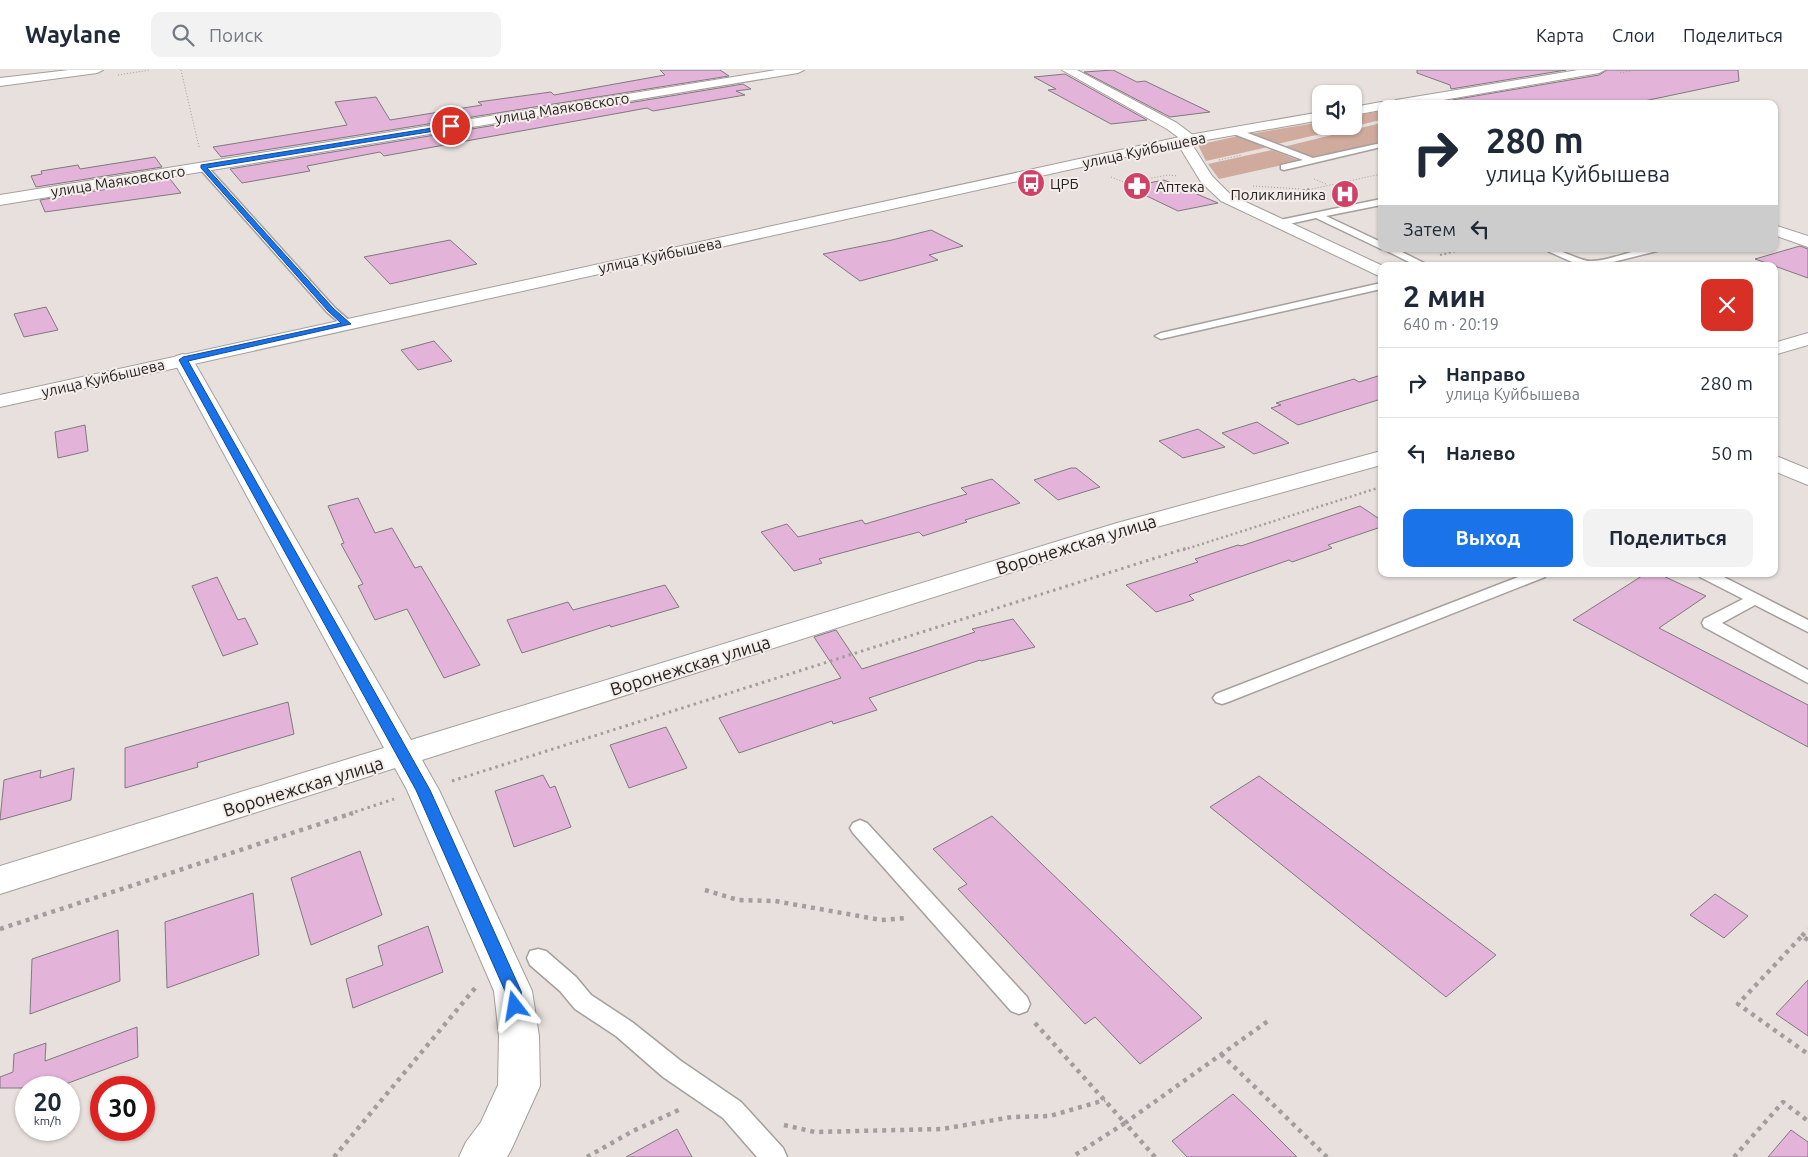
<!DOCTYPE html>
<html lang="ru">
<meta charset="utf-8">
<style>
body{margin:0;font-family:Ubuntu,sans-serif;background:#f2f2f3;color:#1f2937;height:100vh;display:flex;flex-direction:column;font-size:19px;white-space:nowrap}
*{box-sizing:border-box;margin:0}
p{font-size:16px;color:#747a83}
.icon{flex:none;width:28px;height:28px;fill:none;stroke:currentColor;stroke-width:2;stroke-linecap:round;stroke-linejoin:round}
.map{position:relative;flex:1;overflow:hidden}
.sheet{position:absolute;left:1378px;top:192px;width:400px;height:315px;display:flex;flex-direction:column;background:#fff;border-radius:10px;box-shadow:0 1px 4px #0004}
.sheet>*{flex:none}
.guide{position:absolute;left:1378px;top:30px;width:400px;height:152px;border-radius:10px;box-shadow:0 1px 4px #0004;background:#fff;color:#1f2937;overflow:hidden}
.buttons{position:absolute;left:1312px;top:15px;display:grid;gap:10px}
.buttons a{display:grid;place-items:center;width:50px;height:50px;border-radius:10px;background:#fff;box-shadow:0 1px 4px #0004;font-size:25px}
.speed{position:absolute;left:15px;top:1006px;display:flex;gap:10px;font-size:25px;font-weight:700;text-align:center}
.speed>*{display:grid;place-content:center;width:65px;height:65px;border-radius:50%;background:#fff;box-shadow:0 1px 4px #0004;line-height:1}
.speed small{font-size:12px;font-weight:400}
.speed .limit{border:8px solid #d22;background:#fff;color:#111}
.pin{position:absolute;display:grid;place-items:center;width:42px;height:42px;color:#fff;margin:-21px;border:2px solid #fff;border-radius:50%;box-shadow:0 1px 5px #0007}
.me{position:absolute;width:55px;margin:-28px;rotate:346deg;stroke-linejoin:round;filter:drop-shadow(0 0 4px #0008)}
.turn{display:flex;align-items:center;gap:18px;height:105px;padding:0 25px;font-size:22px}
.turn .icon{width:65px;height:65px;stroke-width:2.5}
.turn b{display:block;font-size:35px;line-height:42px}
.then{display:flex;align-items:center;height:48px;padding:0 25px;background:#0003;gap:10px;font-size:19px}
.round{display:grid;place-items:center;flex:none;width:52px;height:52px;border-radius:10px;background:#f2f2f3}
.head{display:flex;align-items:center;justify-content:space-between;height:85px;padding:0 25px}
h1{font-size:30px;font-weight:600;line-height:38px}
.button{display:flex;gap:10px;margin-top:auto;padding:10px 25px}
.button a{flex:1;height:58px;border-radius:10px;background:#1a73e8;color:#fff;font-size:20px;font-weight:600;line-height:58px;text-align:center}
.button a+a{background:#f2f2f3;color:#1f2937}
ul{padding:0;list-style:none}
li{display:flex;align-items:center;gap:15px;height:70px;padding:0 25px;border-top:1px solid #e0e1e3}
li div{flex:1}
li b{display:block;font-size:19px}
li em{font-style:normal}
header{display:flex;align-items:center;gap:30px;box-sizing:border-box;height:70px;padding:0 25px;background:#fff;border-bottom:1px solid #e0e1e3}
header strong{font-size:24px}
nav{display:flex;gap:28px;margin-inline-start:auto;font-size:18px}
.search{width:350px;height:45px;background:#f2f2f3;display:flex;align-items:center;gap:12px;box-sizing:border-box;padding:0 18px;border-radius:10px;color:#747a83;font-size:19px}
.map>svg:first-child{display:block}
.green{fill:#cfaa9d}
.building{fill:#e3b3d9;stroke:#7f7a7d}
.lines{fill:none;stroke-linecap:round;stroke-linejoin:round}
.service-casing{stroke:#a59f9c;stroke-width:3}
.minor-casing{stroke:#a59f9c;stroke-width:2}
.tertiary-casing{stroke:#a59f9c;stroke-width:2}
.secondary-casing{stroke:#a59f9c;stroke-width:2}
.path-far4{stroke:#a39e9b;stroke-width:1;stroke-dasharray:1 2;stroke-linecap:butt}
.path-far3{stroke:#a39e9b;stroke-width:2;stroke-dasharray:2 2.5;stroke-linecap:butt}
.path-far2{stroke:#a39e9b;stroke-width:2.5;stroke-dasharray:2 3;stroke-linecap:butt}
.path-far1{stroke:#a39e9b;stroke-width:3;stroke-dasharray:2.5 4;stroke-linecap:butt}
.path{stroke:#a39e9b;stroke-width:4.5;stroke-dasharray:4 5;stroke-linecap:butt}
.service{fill:#fff;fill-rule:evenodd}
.minor{fill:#fff;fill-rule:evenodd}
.tertiary{fill:#fff;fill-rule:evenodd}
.secondary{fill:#fff;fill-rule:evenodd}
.route{fill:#1a73e8;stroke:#114b97}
.labels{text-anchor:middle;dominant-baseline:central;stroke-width:4;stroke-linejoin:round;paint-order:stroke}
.far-street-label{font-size:15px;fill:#262423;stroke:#f4edea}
.far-poi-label{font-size:15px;fill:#262423;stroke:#f4edea;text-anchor:start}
.street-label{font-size:18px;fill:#262423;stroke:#f4edea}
</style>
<header>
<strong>Waylane</strong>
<div class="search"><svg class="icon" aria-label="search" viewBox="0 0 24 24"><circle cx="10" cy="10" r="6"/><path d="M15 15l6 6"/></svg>Поиск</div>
<nav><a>Карта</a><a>Слои</a><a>Поделиться</a></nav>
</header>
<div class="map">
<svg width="1808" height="1087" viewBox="0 0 1808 1087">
<rect width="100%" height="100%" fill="#e7e0dd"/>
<!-- green -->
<g class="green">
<path d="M1381,41V50L1277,74L1250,64L1321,52V56H1354V46Z"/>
<path d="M1381,53V72L1313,88L1283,77Z"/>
<path d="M1238,66L1268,77L1206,91L1198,75Z"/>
<path d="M1272,80L1300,91L1219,109L1208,94Z"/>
</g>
<!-- building -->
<g class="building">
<path d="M660,0H720L729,6L221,87L213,77L347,55L335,32L376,27L390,50L482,35L478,32L551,22L554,25L665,5Z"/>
<path d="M1113,0L1137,12L1145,11L1210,42L1170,47L1084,2Z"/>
<path d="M1417,0H1566L1451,19L1450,15L1417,3Z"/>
<path d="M1607,0H1738L1739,11L1630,34H1452V30L1599,5Z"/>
<path d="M1065,4L1147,50L1111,54L1048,20L1056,19L1034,7Z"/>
<path d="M743,14L751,19L736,21L745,25L653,41L647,38L384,86L380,82L307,96L310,101L242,113L230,99Z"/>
<path d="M155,87L162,97L36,117L31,106L42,104L41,101L78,95L80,99Z"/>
<path d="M170,109L181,123L45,142L40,130Z"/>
<path d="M1164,110L1218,133L1178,141L1128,117Z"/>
<path d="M931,160L963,176L929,185L938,190L860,211L823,184L892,170Z"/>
<path d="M450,170L477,194L390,214L364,187Z"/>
<path d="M1800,176L1808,179V208L1755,189Z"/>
<path d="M46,237L58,260L24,267L14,244Z"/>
<path d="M434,271L452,291L418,300L401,280Z"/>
<path d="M1381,305V329L1298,355L1271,338L1281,335L1276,333L1354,309L1359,312Z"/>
<path d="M1257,352L1289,373L1254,384L1222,363Z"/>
<path d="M85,355L88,381L58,388L55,362Z"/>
<path d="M1198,359L1225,377L1183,388L1159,371Z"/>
<path d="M1071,398H1076L1100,417L1058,430L1034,410Z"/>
<path d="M992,409L1020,433L965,450L967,452L923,466L919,462L819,489L822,493L794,501L761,462L787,454L798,467L862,450L865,454L967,424L961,418Z"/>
<path d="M358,428L375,463L392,458L415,498L421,496L480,595L444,608L407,539L375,550L358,516L363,514L341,474L344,473L328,436Z"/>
<path d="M1360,436L1381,450V457L1328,475L1332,478L1292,492L1289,490L1189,525L1194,530L1156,542L1126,515L1198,492L1195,489L1238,475L1241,476Z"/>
<path d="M1645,504H1659L1706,526L1659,558L1808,635V677L1573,550Z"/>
<path d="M217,507L238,550L245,548L258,574L223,586L192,516Z"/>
<path d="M665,515L679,537L611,557L610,555L522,583L507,550L568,532L573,540Z"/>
<path d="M1013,549L1035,577L981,591L980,590L869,628L877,640L833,654L832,651L739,683L719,648L841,608L814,567L836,560L862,599L975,562L972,559Z"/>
<path d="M288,632L294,664L197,693L198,697L125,718V678Z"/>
<path d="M666,657L687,698L629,718L610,675Z"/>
<path d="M74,698L71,730L0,750L4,710L41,700L40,708Z"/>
<path d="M543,705L550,718L555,716L571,757L514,777L495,721Z"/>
<path d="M1259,706L1496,885L1446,927L1210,737Z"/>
<path d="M992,746L1202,948L1140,994L1095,947L1085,954L958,819L967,814L933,779Z"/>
<path d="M360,781L382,845L311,875L291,808Z"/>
<path d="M253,823L259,885L167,918L165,852Z"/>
<path d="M1715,824L1748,846L1724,868L1690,845Z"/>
<path d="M428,856L443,902L353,938L346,909L383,895L378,876Z"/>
<path d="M118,860L120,911L30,944L32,889Z"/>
<path d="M1808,910V966L1776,944Z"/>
<path d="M137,957L138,987L55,1018H0V1007L13,1002L14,984L46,973L45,991Z"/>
<path d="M1233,1024L1255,1045L1297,1087H1187L1172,1071Z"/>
<path d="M677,1059L692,1087H626Z"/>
<path d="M1791,1060L1808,1072V1087H1768Z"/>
</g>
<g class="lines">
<!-- service casing -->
<g class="service-casing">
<g id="service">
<path d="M1231,59H1237L1313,88L1381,73V77L1284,100L1281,99V95L1303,90L1231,63Z"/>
<path d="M203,94L206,95L335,238L351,252L353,254L351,256H343L327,242L200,99V95Z"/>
<path d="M1381,129V135L1326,146L1381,172V179L1316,148L1280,156L1275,153L1280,150Z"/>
<path d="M1383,179H1396L1430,196H1417Z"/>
<path d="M1543,179C1563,178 1579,192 1592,191C1615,190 1635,177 1658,179L1657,181L1597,196H1581Z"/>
<path d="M1381,213V219L1161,269L1155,266L1161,263Z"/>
<path d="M1526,504H1547L1545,507L1228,632L1222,634L1216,632L1213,628L1216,624Z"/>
<path d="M1698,504H1718L1808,550V562L1755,535L1722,553L1808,600V613L1704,557L1702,553L1704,549L1743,529L1700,507Z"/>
<path d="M860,750L867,753L1027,927L1030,934L1027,941L1019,944L1011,941L853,763L850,758L853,753Z"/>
<path d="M538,879L546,881L576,907L591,925L632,952L681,991L741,1032L783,1078L787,1087H757L723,1048L663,1007L616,966L575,939L560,921L530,895L527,888L530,881Z"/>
</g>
</g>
<!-- minor casing -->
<g class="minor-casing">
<g id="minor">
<path d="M776,0H804L798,3L0,135V125Z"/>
<path d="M1062,0H1077L1177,53L1194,66L1196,69L1193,76L1212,106L1231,125L1383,196H1381V207L1221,131L1201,112L1179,76L1182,70L1167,59Z"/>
<path d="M1774,155L1808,166V177L1774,165Z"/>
<path d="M1808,263V275L1774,285V273Z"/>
<path d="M183,284L190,286L193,290L411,670L1117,453L1381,381V395L1135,463L422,690L439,720L532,921L539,966L540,1016L511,1080L507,1087H459L466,1072L481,1052L498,1015L499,966L494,921L407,720L395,698L0,824V796L384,678L173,290L176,286Z"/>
<path d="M1774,385L1808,399V415L1774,401Z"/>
</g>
</g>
<!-- tertiary casing -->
<g class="tertiary-casing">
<g id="tertiary">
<path d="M1578,0H1605L1599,3L1420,34H1390L1396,30Z"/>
<path d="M1381,32L1386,34H1381V40L1354,45V37Z"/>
<path d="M1321,42V50L1189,73L0,337V325L1189,65Z"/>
</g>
</g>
<!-- secondary casing -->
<g class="secondary-casing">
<path id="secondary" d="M69,0H103L97,3L0,16V8Z"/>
</g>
<!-- path-far4 -->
<g class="path-far4">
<path d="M181,0L199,77"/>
<path d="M1620,3L1635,0"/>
<path d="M118,5L150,0"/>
<path d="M1328,64L1349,59"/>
<path d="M1219,90L1242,85"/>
<path d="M1111,107L1126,113L1168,105L1178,106"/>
<path d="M1314,109L1326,114"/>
<path d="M1253,116L1301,119"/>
<path d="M1303,121L1381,104"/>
</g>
<!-- path-far3 -->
<g class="path-far3">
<path d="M1272,127L1309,119"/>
<path d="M1440,185L1456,181"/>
</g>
<!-- path-far2 -->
<path class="path-far2" d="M1183,480L1381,417"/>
<!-- path-far1 -->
<g class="path-far1">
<path d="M452,711L1187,478"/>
<path d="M349,744L394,729"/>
</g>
<!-- path -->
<g class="path">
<path d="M705,820L738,830L775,831L881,850L908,848"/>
<path d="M0,859L353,743"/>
<path d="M1802,866L1808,859"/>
<path d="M1808,870L1802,866L1738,934L1808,984"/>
<path d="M1035,953L1125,1053L1072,1087"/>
<path d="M1221,984L1327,1087"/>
<path d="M784,1055L815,1062L942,1059L1012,1047L1050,1046L1105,1030"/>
<path d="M334,1087L476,917"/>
<path d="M587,1087L633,1061L683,1038"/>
<path d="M1155,1087L1125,1053L1268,951"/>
<path d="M1734,1087L1783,1032L1808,1051"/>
</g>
<!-- service -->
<use href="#service" class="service"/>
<!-- minor -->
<use href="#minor" class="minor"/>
<!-- tertiary -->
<use href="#tertiary" class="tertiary"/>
<!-- secondary -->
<use href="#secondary" class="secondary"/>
</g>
<!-- route -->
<path class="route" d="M451,55L453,58L207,98L333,238L351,254L188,291L430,720L521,921L523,936L520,941L515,943L509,941L505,921L416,720L179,290L183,287L341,253L328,241L201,98V95Z"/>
<!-- icons -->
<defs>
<g id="bus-disc" transform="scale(1.4375)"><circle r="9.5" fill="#d04167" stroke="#f4edea"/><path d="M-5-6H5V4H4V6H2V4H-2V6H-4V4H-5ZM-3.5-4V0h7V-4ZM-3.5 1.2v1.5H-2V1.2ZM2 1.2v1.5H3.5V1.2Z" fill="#fff"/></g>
<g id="pharmacy-disc" transform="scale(1.4375)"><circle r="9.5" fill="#d04167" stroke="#f4edea"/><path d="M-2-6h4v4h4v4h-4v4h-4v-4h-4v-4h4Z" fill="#fff"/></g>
<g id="hospital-disc" transform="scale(1.4375)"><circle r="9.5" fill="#d04167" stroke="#f4edea"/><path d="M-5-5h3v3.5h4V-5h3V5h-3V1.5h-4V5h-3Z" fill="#fff"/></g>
</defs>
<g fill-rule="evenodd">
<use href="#bus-disc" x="1031" y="113"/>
<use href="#pharmacy-disc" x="1137" y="116"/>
<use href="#hospital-disc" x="1345" y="124"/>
</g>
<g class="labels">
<!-- far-street labels -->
<g class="far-street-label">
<text transform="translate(562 38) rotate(-9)">улица Маяковского</text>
<text transform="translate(1144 80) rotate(-12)">улица Куйбышева</text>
<text transform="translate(118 111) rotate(-9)">улица Маяковского</text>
<text transform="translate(660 185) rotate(-12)">улица Куйбышева</text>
<text transform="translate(103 308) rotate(-13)">улица Куйбышева</text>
</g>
<!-- far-poi labels -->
<g class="far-poi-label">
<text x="1050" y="113">ЦРБ</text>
<text x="1156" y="116">Аптека</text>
<text x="1326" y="124" text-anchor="end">Поликлиника</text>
</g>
<!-- street labels -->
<g class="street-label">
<text transform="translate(1076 474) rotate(-17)">Воронежская улица</text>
<text transform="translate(690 595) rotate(-17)">Воронежская улица</text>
<text transform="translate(303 716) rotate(-17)">Воронежская улица</text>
</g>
</g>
</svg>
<div class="buttons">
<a><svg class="icon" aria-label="sound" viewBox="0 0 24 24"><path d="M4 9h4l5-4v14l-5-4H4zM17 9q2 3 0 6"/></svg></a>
</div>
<div class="speed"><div>20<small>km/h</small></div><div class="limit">30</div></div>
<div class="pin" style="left:451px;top:56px;background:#d93025"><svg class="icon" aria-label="arrive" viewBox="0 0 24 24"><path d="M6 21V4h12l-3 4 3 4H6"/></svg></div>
<svg class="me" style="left:515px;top:936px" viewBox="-20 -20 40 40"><path d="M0-17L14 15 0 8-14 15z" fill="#1a73e8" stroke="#fff" stroke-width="4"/></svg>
<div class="guide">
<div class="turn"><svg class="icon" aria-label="right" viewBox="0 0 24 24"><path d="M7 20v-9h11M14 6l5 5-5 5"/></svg><div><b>280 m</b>улица Куйбышева</div></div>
<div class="then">Затем<svg class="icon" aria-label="left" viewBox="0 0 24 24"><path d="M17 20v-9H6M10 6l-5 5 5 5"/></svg></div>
</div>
<section class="sheet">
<div class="head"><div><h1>2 мин</h1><p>640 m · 20:19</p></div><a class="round" style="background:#d93025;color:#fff"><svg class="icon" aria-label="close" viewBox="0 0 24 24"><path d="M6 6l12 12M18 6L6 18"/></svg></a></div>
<ul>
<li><svg class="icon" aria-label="right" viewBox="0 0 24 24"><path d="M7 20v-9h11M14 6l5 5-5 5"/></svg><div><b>Направо</b><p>улица Куйбышева</p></div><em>280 m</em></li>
<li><svg class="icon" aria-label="left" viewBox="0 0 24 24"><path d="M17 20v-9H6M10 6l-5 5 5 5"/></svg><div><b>Налево</b></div><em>50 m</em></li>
</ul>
<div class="button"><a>Выход</a><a>Поделиться</a></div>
</section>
</div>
